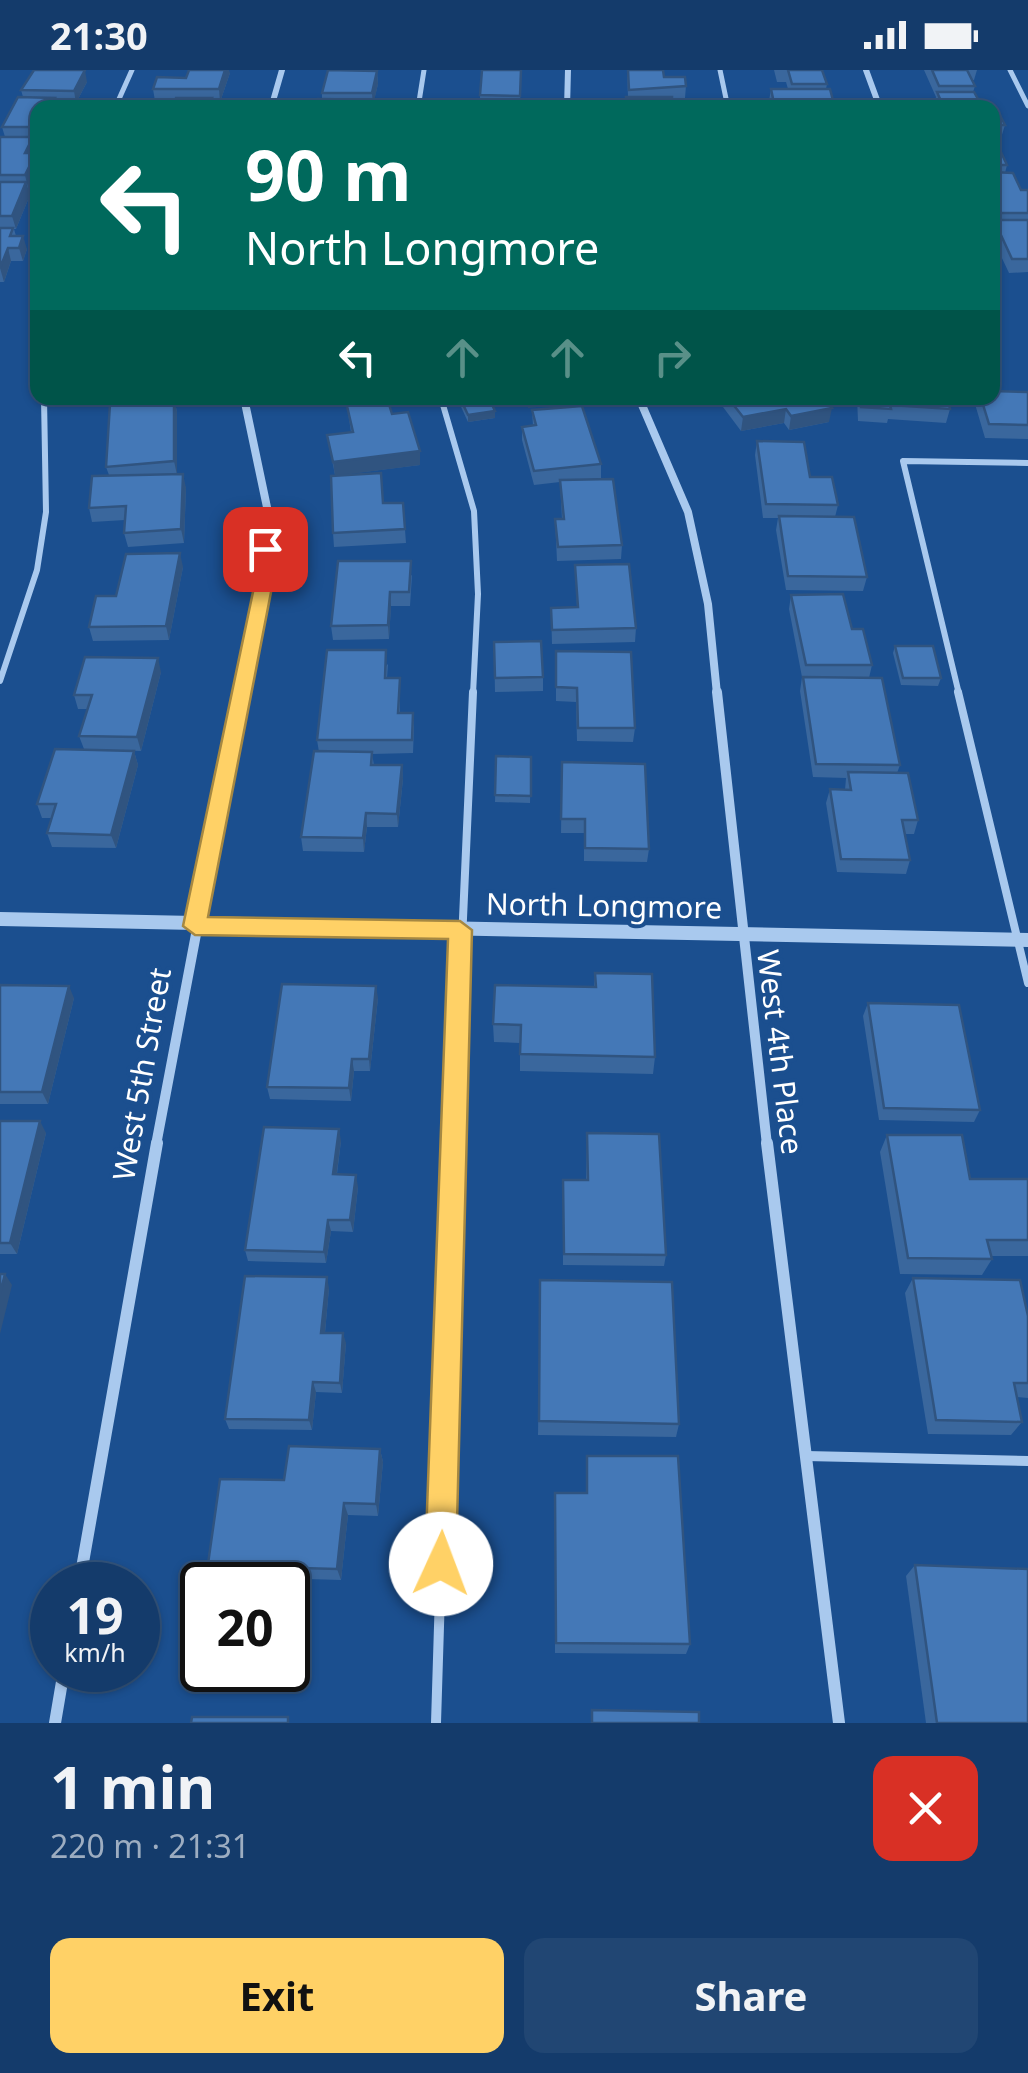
<!DOCTYPE html>
<meta charset="utf-8">
<style>
body{margin:0;font-family:"Noto Sans",sans-serif;background:#214673;color:#f1f3f6;height:100vh;display:flex;flex-direction:column;font-size:38px;white-space:nowrap}
*{box-sizing:border-box;margin:0}
p{font-size:32px;color:#9dadc1}
.icon{flex:none;width:55px;height:55px;fill:none;stroke:currentColor;stroke-width:2;stroke-linecap:round;stroke-linejoin:round}
.map{position:relative;height:1653px;overflow:hidden}
.details{display:flex;flex-direction:column;background:#143b6b;flex:1}
.details>*{flex:none}
.top-card{position:absolute;left:30px;top:30px;width:970px;height:305px;border-radius:20px;box-shadow:0 2px 8px #0004,0 0 0 2px #33557e;background:#00695c;color:#fff;overflow:hidden}
.speed{position:absolute;left:30px;top:1492px;display:flex;gap:20px;font-size:50px;font-weight:700;text-align:center}
.speed>*{display:grid;place-content:center;width:130px;height:130px;border-radius:50%;background:#143b6b;box-shadow:0 2px 8px #0004,0 0 0 2px #33557e;line-height:1}
.speed small{font-size:25px;font-weight:400}
.speed .limit{border:5px solid #111;border-radius:15px;background:#fff;color:#111}
.pin{position:absolute;display:grid;place-items:center;width:85px;height:85px;color:#fff;margin:-42px;border-radius:20px;box-shadow:0 5px 15px #0006}
.me{position:absolute;width:110px;margin:-55px;rotate:2deg;stroke-linejoin:round;filter:drop-shadow(0 0 8px #0008)}
.turn{display:flex;align-items:center;gap:35px;height:210px;padding:0 50px;font-size:45px}
.turn .icon{width:130px;height:130px;stroke-width:2.5}
.turn b{display:block;font-size:70px;line-height:85px}
.lanes{display:flex;align-items:center;height:95px;padding:0 50px;background:#0003;justify-content:center;gap:50px;direction:ltr}
.lanes .off{opacity:.35}
.round{display:grid;place-items:center;flex:none;width:105px;height:105px;border-radius:20px;background:#214673}
.overview{display:flex;align-items:center;justify-content:space-between;height:170px;padding:0 50px}
h1{font-size:60px;font-weight:700;line-height:75px}
.primary-button{display:flex;gap:20px;margin-top:auto;padding:20px 50px}
.primary-button a{flex:1;height:115px;border-radius:20px;background:#ffd166;color:#111;font-size:40px;font-weight:700;line-height:115px;text-align:center}
.primary-button a+a{background:#214673;color:#f1f3f6}
.status{display:flex;justify-content:space-between;align-items:center;height:70px;padding:0 50px;background:#143b6b;direction:ltr}
.status svg{height:28px;fill:currentColor}
.map>svg:first-child{display:block}
.lines{fill:none;stroke-linecap:round;stroke-linejoin:round}
.service-far3{stroke:#a9c9ee;stroke-width:5}
.service-far2{stroke:#a9c9ee;stroke-width:6}
.service-far1{stroke:#a9c9ee;stroke-width:8}
.service{stroke:#a9c9ee;stroke-width:10}
.minor-far3{stroke:#a9c9ee;stroke-width:6}
.minor-far2{stroke:#a9c9ee;stroke-width:8}
.minor-far1{stroke:#a9c9ee;stroke-width:10}
.minor{stroke:#a9c9ee;stroke-width:12}
.tertiary{fill:#a9c9ee;fill-rule:evenodd}
.wall{fill:#3a679d}
.shaded-wall{fill:#305480}
.building{fill:#4478b7;stroke:#305480;stroke-width:2.5}
.route{fill:#ffd166;stroke:#a68842;stroke-width:2.5}
.labels{text-anchor:middle;dominant-baseline:central;stroke-width:8;stroke-linejoin:round;paint-order:stroke}
.street-label{font-size:30px;fill:#fff;stroke:#1b4f8f}
</style>
<div class="status"><b>21:30</b><svg viewBox="0 0 49 12"><path d="M0 12V9h3v3zM5 12V6h3v6zM10 12V3h3v9zM15 12V0h3v12zM26 1h20v11H26zM47 4h2v5h-2z"/></svg></div>
<div class="map">
<svg width="1028" height="1653" viewBox="0 0 1028 1653">
<rect width="100%" height="100%" fill="#1b4f8f"/>
<g class="lines">
<!-- service-far3 -->
<g class="service-far3">
<path d="M720,0L728,38"/>
<path d="M1010,0L1028,36"/>
<path d="M115,38L132,0"/>
<path d="M418,38L424,0"/>
</g>
<!-- service-far2 -->
<g class="service-far2">
<path d="M441,328L474,441L478,524L473,624"/>
<path d="M0,611L37,500L46,442L44,328"/>
<path d="M959,624L903,391L1028,393"/>
</g>
<!-- service-far1 -->
<g class="service-far1">
<path d="M958,622L1028,913"/>
<path d="M453,1075L473,622"/>
</g>
<!-- service -->
<g class="service">
<path d="M806,1386L1028,1391"/>
<path d="M436,1653L454,1073"/>
</g>
<!-- minor-far3 -->
<g class="minor-far3">
<path d="M866,0L880,38"/>
<path d="M271,38L282,0"/>
<path d="M567,38L568,0"/>
</g>
<!-- minor-far2 -->
<g class="minor-far2">
<path d="M639,328L688,442L708,534L717,624"/>
<path d="M241,624L263,517L268,442L244,328"/>
</g>
<!-- minor-far1 -->
<g class="minor-far1">
<path d="M717,622L767,1075"/>
<path d="M156,1075L242,622"/>
</g>
<!-- minor -->
<g class="minor">
<path d="M767,1073L839,1653"/>
<path d="M79,1515L157,1073"/>
<path d="M55,1653L64,1600"/>
</g>
<!-- tertiary -->
<path class="tertiary" d="M0,842L1028,863V877L0,856Z"/>
</g>
<!-- wall -->
<g class="wall">
<path d="M328,0L377,1L378,14L374,30L322,29V23Z"/>
<path d="M521,0L520,38H478L480,32V25Z"/>
<path d="M627,0H663L664,7L686,16L685,28L672,29L628,27Z"/>
<path d="M774,0H822L827,14L826,19L835,38H770L769,31L771,19H788L786,12H777Z"/>
<path d="M924,0H977L974,10H972L975,16L973,22L982,36H995L1005,55L1001,68H995L1007,95L1005,103H1013L1021,120H1028V202L1009,203L992,167V38H936L934,34L936,27Z"/>
<path d="M230,3L220,32L212,31L213,38H170L174,31H155L153,19L186,8Z"/>
<path d="M87,12L76,33H56L38,38V70H34L38,99L28,118L30,125L16,159H14L16,166L27,179L23,191H11L4,212H0V67H5L2,57L23,27L21,20Z"/>
<path d="M1028,322V369L985,368L975,334L977,328H992Z"/>
<path d="M174,328L177,342V404L186,418L184,473L128,477L124,463L125,450L92,452L89,438L109,405L106,397L131,332Z"/>
<path d="M314,328H378V331L316,337Z"/>
<path d="M457,328H489L495,348L468,352Z"/>
<path d="M724,328H823L829,352L789,360L784,353L741,361L723,337Z"/>
<path d="M857,328H948L950,339L946,353L888,349L887,353L858,351Z"/>
<path d="M347,336L392,344L420,381V395L339,405L383,433H403L406,473L334,477L333,463L335,405L327,365L351,362Z"/>
<path d="M532,340L601,394V408L589,409L622,475L621,489L557,491L555,449H562L560,412L534,415L522,370V357L533,356Z"/>
<path d="M757,371L810,407L838,435L835,447L867,507L863,521L786,520L776,460L778,448H763L755,385Z"/>
<path d="M575,495L636,558L635,572L552,574L551,538L577,537Z"/>
<path d="M183,497L169,570L93,571L89,557L116,526Z"/>
<path d="M412,505L410,536H391L389,569L333,570L331,556Z"/>
<path d="M791,525L852,559L872,595L869,608L900,695L897,703L918,750L914,764H905L910,790L906,804L837,802L826,733L830,719L845,720L846,708L813,707L800,621L802,607L789,539Z"/>
<path d="M494,572L543,607V621L495,622Z"/>
<path d="M895,576L941,608L938,616L901,615L893,583Z"/>
<path d="M556,581L635,658L633,672L577,671L576,632L556,631Z"/>
<path d="M388,594L387,608H400V643H413L414,657L413,683L372,684L374,695H402L403,709L398,757H367L364,782L303,781L301,767L319,682L317,670Z"/>
<path d="M161,602L141,681L84,679L79,666L87,639H78L74,625Z"/>
<path d="M134,681L138,695L116,778L52,777L47,763L52,748H42L37,734Z"/>
<path d="M496,686L531,687L530,733L495,732Z"/>
<path d="M562,692L649,779L647,792L584,791V763H561Z"/>
<path d="M595,903L655,987L653,1004L520,1001V973L494,972L493,954L594,917Z"/>
<path d="M0,915L74,928L48,1034H0Z"/>
<path d="M378,928L370,1001H354L351,1031L270,1029L267,1017Z"/>
<path d="M868,933L980,1040L974,1052L879,1050L863,946Z"/>
<path d="M0,1051L46,1063L17,1184H0Z"/>
<path d="M587,1063L666,1185L664,1196L563,1195V1110H586Z"/>
<path d="M887,1065L970,1109H1028V1186H991L992,1189L982,1205L900,1204L880,1082Z"/>
<path d="M341,1071L337,1104L358,1117L353,1162L331,1161L326,1193L248,1191L245,1180Z"/>
<path d="M913,1208L1028,1246V1328L1017,1327L1022,1352L1011,1365L928,1364L905,1223Z"/>
<path d="M540,1210L679,1354L676,1367L538,1365Z"/>
<path d="M329,1218L325,1263L346,1273L342,1323L316,1322L312,1360L229,1359L225,1349Z"/>
<path d="M380,1379L383,1392L378,1446L348,1445L341,1510L307,1509L297,1596H288V1515L284,1410Z"/>
<path d="M587,1386L690,1574L686,1584L555,1583V1423H586Z"/>
<path d="M915,1495L1028,1653H926L906,1506Z"/>
<path d="M202,1529V1592L194,1583Z"/>
</g>
<!-- shaded-wall -->
<g class="shaded-wall">
<path d="M85,0L87,12L76,33L74,21Z"/>
<path d="M225,0H229L230,3L220,32L219,19Z"/>
<path d="M377,1L378,14L373,36L372,23Z"/>
<path d="M33,67L36,80L28,96L25,83Z"/>
<path d="M36,83L38,99L28,118L25,105Z"/>
<path d="M26,112L30,125L16,159L12,146Z"/>
<path d="M23,166L27,179L23,191L19,178Z"/>
<path d="M8,178L11,191L4,212L0,198Z"/>
<path d="M130,328H174L131,333Z"/>
<path d="M174,328L177,342V405L174,391Z"/>
<path d="M394,328H429V331L394,335Z"/>
<path d="M528,328H574L573,333L528,338Z"/>
<path d="M832,338L829,352L789,360L791,346Z"/>
<path d="M786,339L784,353L741,361L743,347Z"/>
<path d="M495,341V348L468,352V345Z"/>
<path d="M420,381V395L335,406L333,392Z"/>
<path d="M183,404L186,418L184,473L181,459Z"/>
<path d="M180,483L183,497L169,570L166,556Z"/>
<path d="M390,522L391,536L389,569L388,555Z"/>
<path d="M158,588L161,602L141,681L137,667Z"/>
<path d="M134,681L138,695L116,778L111,765Z"/>
<path d="M402,695L403,709L398,757L397,744Z"/>
<path d="M366,743L367,757L364,782L363,768Z"/>
<path d="M69,916L74,928L48,1034L42,1022Z"/>
<path d="M376,916L378,928L370,1001L369,989Z"/>
<path d="M352,989L354,1001L351,1031L349,1018Z"/>
<path d="M40,1051L46,1063L17,1184L10,1173Z"/>
<path d="M339,1059L341,1071L335,1116L333,1104Z"/>
<path d="M356,1105L358,1117L353,1162L350,1150Z"/>
<path d="M328,1150L331,1161L326,1193L324,1182Z"/>
<path d="M5,1204L12,1215L0,1264V1224Z"/>
<path d="M327,1207L329,1218L324,1273L321,1263Z"/>
<path d="M343,1263L346,1273L342,1323L340,1313Z"/>
<path d="M313,1312L316,1322L312,1360L309,1350Z"/>
<path d="M380,1379L383,1392L378,1446L376,1434Z"/>
<path d="M344,1433L348,1445L341,1510L337,1499Z"/>
<path d="M302,1498L307,1509L297,1596L292,1587Z"/>
</g>
<!-- building -->
<g class="building">
<path d="M34,0H85L74,21L21,20Z"/>
<path d="M189,0H225L219,19H153L157,7L186,8Z"/>
<path d="M328,0L377,1L372,23H322Z"/>
<path d="M482,0H521L520,26L480,25Z"/>
<path d="M628,0H663L664,7H685L686,16L629,20Z"/>
<path d="M788,0H822L827,14H792Z"/>
<path d="M932,0H967L975,16H939Z"/>
<path d="M771,19H830L835,38H775Z"/>
<path d="M937,22H974L982,36H995L1005,55H992V38H944Z"/>
<path d="M18,27L55,28L50,38H38V57H2Z"/>
<path d="M626,27H672V36H678V38H626Z"/>
<path d="M176,28H212L208,38H170Z"/>
<path d="M318,29L388,30L387,38H316Z"/>
<rect x="478" y="32" width="38" height="6"/>
<path d="M992,63L1007,95H992Z"/>
<path d="M0,67H33L25,83H36L25,105H0Z"/>
<path d="M992,102L1013,103L1021,120H1028V143H992Z"/>
<path d="M0,112H26L12,146H0Z"/>
<path d="M994,150H1028V189H1012Z"/>
<path d="M0,158H13L10,166H23L19,178H8L0,198Z"/>
<path d="M992,321L1028,322V355L989,354L981,328H992Z"/>
<path d="M174,328V391L106,397L110,334Z"/>
<path d="M460,328H489L495,341L468,345Z"/>
<path d="M728,328H823L832,338L791,346L786,339L743,347Z"/>
<path d="M861,328H948L950,339L890,335L891,339L861,337Z"/>
<path d="M388,331L392,344L408,342L420,381L333,392L327,365L353,362L347,336Z"/>
<path d="M582,336L601,394L534,401L522,357L536,355L532,340Z"/>
<path d="M757,371L804,372L810,407H832L838,435L766,434Z"/>
<path d="M381,403L383,433H403L405,459L333,463L331,406Z"/>
<path d="M183,404L181,459L124,463L126,436L89,438L92,406Z"/>
<path d="M613,409L622,475L558,477L555,449H564L560,410Z"/>
<path d="M779,446L854,447L867,507L788,506Z"/>
<path d="M180,483L166,556L89,557L96,526H116L126,484Z"/>
<path d="M338,491H411L409,522H390L388,555L331,556Z"/>
<path d="M629,494L636,558L552,560L551,538L578,537L575,495Z"/>
<path d="M843,524L852,559H863L872,595H806L791,525Z"/>
<path d="M541,571L543,607L495,608L494,572Z"/>
<path d="M895,576H933L941,608H903Z"/>
<path d="M327,580H386L385,608H400L398,643H413L412,670H317Z"/>
<path d="M556,581L631,582L635,658H578L577,618L556,617Z"/>
<path d="M85,587L158,588L137,667L79,666L92,625H74Z"/>
<path d="M803,607L882,608L900,695L816,694Z"/>
<path d="M55,679L134,681L111,765L47,763L56,734H37Z"/>
<path d="M314,681L372,682L371,695H402L397,744L366,743L363,768L301,767Z"/>
<path d="M496,686L531,687V726L495,725Z"/>
<path d="M562,692L645,694L649,779L585,778V749H561Z"/>
<path d="M848,702L908,703L918,750H902L910,790L841,789L830,719L851,720Z"/>
<path d="M595,903L652,904L655,987L520,984L521,955L493,954L495,915L596,917Z"/>
<path d="M282,914L376,916L369,989H352L349,1018L267,1017Z"/>
<path d="M0,915L69,916L42,1022H0Z"/>
<path d="M868,933L959,935L980,1040L884,1038Z"/>
<path d="M0,1051H40L10,1173H0Z"/>
<path d="M264,1057L339,1059L333,1104L356,1105L350,1150H328L324,1182L245,1180Z"/>
<path d="M587,1063L659,1064L666,1185L564,1184L563,1110H588Z"/>
<path d="M887,1065H962L970,1109H1028V1170H987L992,1189L908,1188Z"/>
<path d="M0,1204H5L0,1224Z"/>
<path d="M245,1206L327,1207L321,1263H343L340,1313L313,1312L309,1350L225,1349Z"/>
<path d="M913,1208L1020,1210L1028,1246V1313H1014L1022,1352L936,1350Z"/>
<path d="M540,1210L672,1212L679,1354L539,1351Z"/>
<path d="M289,1376L380,1379L376,1434L344,1433L337,1499L302,1498L292,1587H288V1515H205L220,1409L284,1410Z"/>
<path d="M587,1386H678L690,1574L556,1573L555,1423H587Z"/>
<path d="M915,1495L1028,1499V1653H937Z"/>
<path d="M202,1529V1583H194Z"/>
<path d="M592,1640L699,1642V1653H592Z"/>
<path d="M192,1647H288V1653H191Z"/>
</g>
<!-- route -->
<path class="route" d="M265,474L274,479L272,517L208,847L460,851L472,860L456,1494L452,1505L441,1510L430,1505L425,1494L448,869L195,865L183,856L254,517L256,479Z"/>
<g class="labels">
<!-- street labels -->
<g class="street-label">
<text transform="translate(604 835) rotate(1)">North Longmore</text>
<text transform="translate(781 982) rotate(83)">West 4th Place</text>
<text transform="translate(141 1004) rotate(-80)">West 5th Street</text>
</g>
</g>
</svg>
<div class="speed"><div>19<small>km/h</small></div><div class="limit">20</div></div>
<div class="pin" style="left:265px;top:479px;background:#d93025"><svg class="icon" aria-label="arrive" viewBox="0 0 24 24"><path d="M6 21V4h12l-3 4 3 4H6"/></svg></div>
<svg class="me" style="left:441px;top:1494px" viewBox="-20 -20 40 40"><circle r="19" fill="#fff"/><path d="M0-13L10 11 0 6-10 11z" fill="#ffd166"/></svg>
<div class="top-card">
<div class="turn"><svg class="icon" aria-label="left" viewBox="0 0 24 24"><path d="M17 20v-9H6M10 6l-5 5 5 5"/></svg><div><b>90 m</b>North Longmore</div></div>
<div class="lanes"><svg class="icon" aria-label="left" viewBox="0 0 24 24"><path d="M17 20v-9H6M10 6l-5 5 5 5"/></svg><svg class="icon off" aria-label="ahead" viewBox="0 0 24 24"><path d="M12 20V5M6 11l6-6 6 6"/></svg><svg class="icon off" aria-label="ahead" viewBox="0 0 24 24"><path d="M12 20V5M6 11l6-6 6 6"/></svg><svg class="icon off" aria-label="right" viewBox="0 0 24 24"><path d="M7 20v-9h11M14 6l5 5-5 5"/></svg></div>
</div>
</div>
<section class="details">
<div class="overview"><div><h1>1 min</h1><p>220 m · 21:31</p></div><a class="round" style="background:#d93025;color:#fff"><svg class="icon" aria-label="close" viewBox="0 0 24 24"><path d="M6 6l12 12M18 6L6 18"/></svg></a></div>
<div class="primary-button"><a>Exit</a><a>Share</a></div>
</section>
